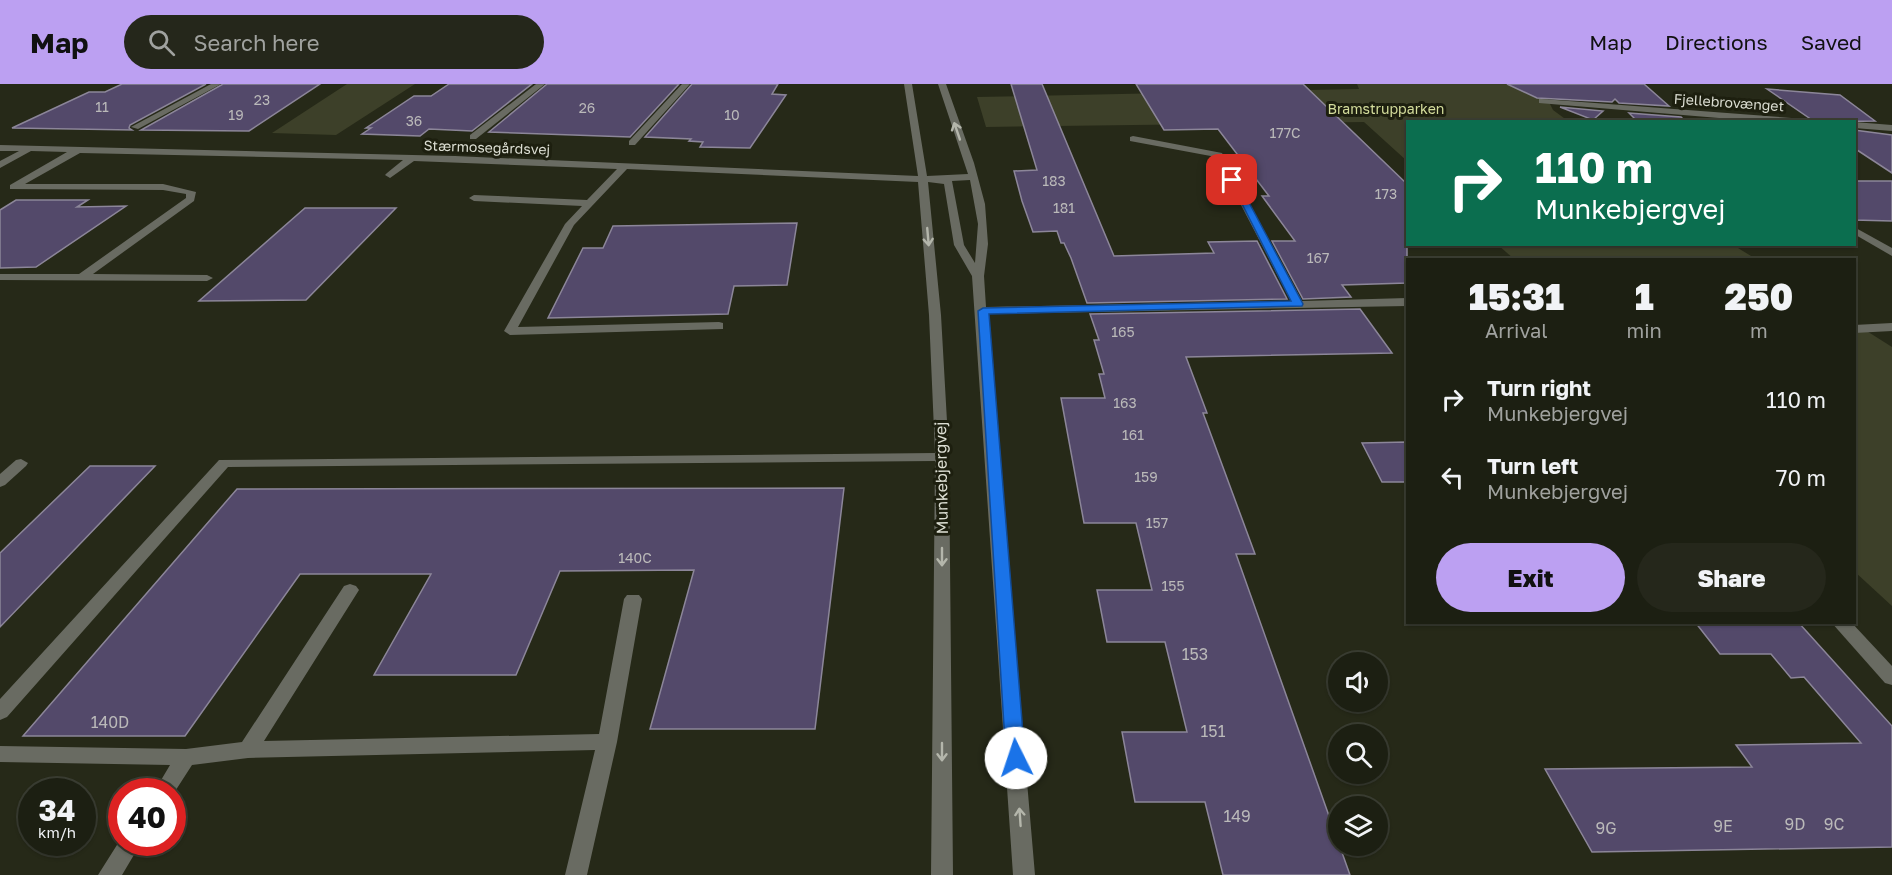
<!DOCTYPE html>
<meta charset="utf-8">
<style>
body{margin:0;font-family:"Golos Text",sans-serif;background:#25271b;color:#f1f3f6;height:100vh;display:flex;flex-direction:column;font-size:22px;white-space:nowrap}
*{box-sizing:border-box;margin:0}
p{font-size:20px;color:#a0a29f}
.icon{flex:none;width:33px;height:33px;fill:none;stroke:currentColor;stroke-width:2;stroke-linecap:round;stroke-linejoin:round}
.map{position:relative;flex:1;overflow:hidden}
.sheet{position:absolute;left:1406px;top:174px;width:450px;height:366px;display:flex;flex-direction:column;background:#1c1f12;border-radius:0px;box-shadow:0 2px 4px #0004,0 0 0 2px #3a3d32}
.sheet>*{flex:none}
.top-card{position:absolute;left:1406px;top:36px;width:450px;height:126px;border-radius:0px;box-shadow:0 2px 4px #0004,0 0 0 2px #3a3d32;background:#0b6e4f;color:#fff;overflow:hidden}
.buttons{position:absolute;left:1328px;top:568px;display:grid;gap:12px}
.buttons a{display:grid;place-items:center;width:60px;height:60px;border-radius:50%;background:#1c1f12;box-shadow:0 2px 4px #0004,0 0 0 2px #3a3d32;font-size:30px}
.speed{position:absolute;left:18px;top:694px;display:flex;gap:12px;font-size:30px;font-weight:700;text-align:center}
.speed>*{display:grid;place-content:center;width:78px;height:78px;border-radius:50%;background:#1c1f12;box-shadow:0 2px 4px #0004,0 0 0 2px #3a3d32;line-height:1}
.speed small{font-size:15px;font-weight:400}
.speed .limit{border:9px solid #d22;background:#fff;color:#111}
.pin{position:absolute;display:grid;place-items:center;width:51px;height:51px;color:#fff;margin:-26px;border-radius:12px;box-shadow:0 3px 9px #0006}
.me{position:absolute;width:66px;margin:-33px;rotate:356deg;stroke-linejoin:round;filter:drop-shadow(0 0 4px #0008)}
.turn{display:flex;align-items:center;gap:21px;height:126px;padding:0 30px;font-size:27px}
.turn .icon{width:78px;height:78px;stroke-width:2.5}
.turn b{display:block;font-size:42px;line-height:51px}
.eta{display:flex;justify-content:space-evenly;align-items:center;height:102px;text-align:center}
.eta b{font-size:36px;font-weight:800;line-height:42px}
.cta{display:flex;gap:12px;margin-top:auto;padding:12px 30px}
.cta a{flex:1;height:69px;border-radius:36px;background:#bca0f2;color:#111;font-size:24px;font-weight:800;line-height:69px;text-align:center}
.cta a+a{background:#25271b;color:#f1f3f6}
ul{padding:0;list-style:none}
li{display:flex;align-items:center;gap:18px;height:78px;padding:0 30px}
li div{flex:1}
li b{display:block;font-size:22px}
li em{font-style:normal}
header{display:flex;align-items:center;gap:36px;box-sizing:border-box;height:84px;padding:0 30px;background:#bca0f2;color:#111}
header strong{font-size:28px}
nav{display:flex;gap:33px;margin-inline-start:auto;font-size:21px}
.search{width:420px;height:54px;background:#25271b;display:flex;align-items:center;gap:15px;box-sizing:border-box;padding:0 21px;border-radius:33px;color:#a0a29f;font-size:22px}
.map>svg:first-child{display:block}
.green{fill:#3d4029}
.building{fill:#53496a;stroke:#8c8699;stroke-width:1.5}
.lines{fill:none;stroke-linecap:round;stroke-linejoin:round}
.minor{fill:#696b62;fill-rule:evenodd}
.oneway{stroke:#b4b6ab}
.route{fill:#1a73e8;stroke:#114b97;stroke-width:1.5}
.labels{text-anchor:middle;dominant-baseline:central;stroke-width:6;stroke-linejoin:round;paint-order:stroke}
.number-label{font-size:14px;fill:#bab9b9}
.far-street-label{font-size:14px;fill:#dcded3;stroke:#1d1f0f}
.far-park-label{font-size:14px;fill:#d4dd9c;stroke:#1d1f0f}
.street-label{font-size:16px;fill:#dcded3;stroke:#1d1f0f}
.near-number-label{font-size:16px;fill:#bab9b9}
</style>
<header>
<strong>Map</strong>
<div class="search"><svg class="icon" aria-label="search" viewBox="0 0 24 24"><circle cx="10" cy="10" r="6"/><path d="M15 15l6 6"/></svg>Search here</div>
<nav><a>Map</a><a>Directions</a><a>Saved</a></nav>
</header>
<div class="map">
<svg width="1892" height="791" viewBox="0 0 1892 791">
<rect width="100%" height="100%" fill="#262918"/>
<!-- green -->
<g class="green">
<path d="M347,0H415L336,51L272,49Z"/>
<path d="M1357,0H1540L1553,26L1568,37L1407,38V77L1364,38L986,43L977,13L1359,5Z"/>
<path d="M1498,161H1733L1756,175H1514Z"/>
<path d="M1854,239L1892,263V522L1854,487Z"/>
</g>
<!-- building -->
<g class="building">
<path d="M122,0H206L130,41L129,44L132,46L12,44L89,8H105Z"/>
<path d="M223,0H320L249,47L141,46Z"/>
<path d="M449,0H532L472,47L429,45L420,52L362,50L371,44H366L414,12H431Z"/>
<path d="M547,0H679L630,53L489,48Z"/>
<path d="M692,0H778L772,10L786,11L750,64L700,63L703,58L689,57L691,55L645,53Z"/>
<path d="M1011,0H1042L1114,172L1214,169L1208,158L1257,157L1287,215L1087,219L1071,174L1064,159H1061L1057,147L1033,148L1022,117L1014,87L1037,86Z"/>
<path d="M1136,0H1303L1407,100V199L1342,201L1351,213L1303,215L1272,157H1295L1262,112H1269L1218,45L1164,46Z"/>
<path d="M1507,0H1644L1669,22L1619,19L1615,15L1612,18L1537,14Z"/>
<path d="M1767,5L1840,11L1875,37L1815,38Z"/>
<path d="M1560,23L1603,27L1593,36Z"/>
<path d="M1629,29L1681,33L1686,38H1638Z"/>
<path d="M1854,46L1892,51V89L1854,64Z"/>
<path d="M1854,97H1892V137L1854,136Z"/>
<path d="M16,116H88L77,123L126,122L36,183L0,184V126Z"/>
<path d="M305,124H396L306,216L199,217Z"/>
<path d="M797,139L787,201L734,202L728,230L548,234L583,164H603L613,142Z"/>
<path d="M1360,225L1392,269L1186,273L1207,329H1203L1255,470H1236L1350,791H1223L1205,718H1135L1122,648H1187L1165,558H1107L1097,506H1152L1136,439H1084L1061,314H1105L1099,290H1104L1094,256H1099L1090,230Z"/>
<path d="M1407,358V398H1382L1362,359Z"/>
<path d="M90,382H155L0,543V469Z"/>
<path d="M844,404L815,645H650L694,486L560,487L516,591H374L431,490H300L185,652H23L237,405Z"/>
<path d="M1695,538H1798L1892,642V763L1592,768L1545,685L1752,683L1736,661L1861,659L1804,593L1791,594L1771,570H1720Z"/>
</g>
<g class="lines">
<!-- minor -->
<g class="minor">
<path d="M211,0H221L138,45L131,43Z"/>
<path d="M536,0H545L476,55H470V51Z"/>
<path d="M682,0H690L635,61H629V57Z"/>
<path d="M904,0H912L927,92L968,90L938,0H946L974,79L985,120L988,160L984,192L986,223L1291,217L1216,73L1130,57V53L1133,52L1222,69L1302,217L1407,214V222L987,230L1035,791H1013L972,192L954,161L944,100L928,98L941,231L949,373L953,791H931L935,377L228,383L7,633L0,636V615L219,376L935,369L929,231L918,98L627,85L574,141L518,243L719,238L723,239V245L510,251L504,247L565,140L582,122L474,117L469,114L474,111L587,116L617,85L414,77L390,94L385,91L387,89L403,76L80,69L25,100H163L196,108L194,117L93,190L207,191L213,194L207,197L0,196V190H79L186,114V110L163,106L10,105V101L67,68L31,67L0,84V77L19,67H0V61L455,72L918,92ZM970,96L978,140L975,179L964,161L952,97Z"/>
<path d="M1542,15L1805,35L1809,38H1767L1539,19V15Z"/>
<path d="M1854,38L1892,41V47L1854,44Z"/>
<path d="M1854,143L1892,164V172L1854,150Z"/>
<path d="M1892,239V247L1854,249V241Z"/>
<path d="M21,375L28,379L26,382L5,401L0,403V390L16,376Z"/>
<path d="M350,500L356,502L359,506L264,657L599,650L624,515L627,511H639L642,515L617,658L587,791H565L595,666L248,674L192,681L172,712V708H154L170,681L0,678V662L186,665L242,658L344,502Z"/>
<path d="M1831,538H1851L1892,582V601L1885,599Z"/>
<path d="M122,753V759H141L122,791H98Z"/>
</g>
</g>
<!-- one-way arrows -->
<defs><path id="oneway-shaft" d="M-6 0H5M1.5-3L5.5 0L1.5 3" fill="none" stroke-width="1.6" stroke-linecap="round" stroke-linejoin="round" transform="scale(1.5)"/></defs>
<g class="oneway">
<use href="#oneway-shaft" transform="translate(957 47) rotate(-109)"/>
<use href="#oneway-shaft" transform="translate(928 153) rotate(85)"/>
<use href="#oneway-shaft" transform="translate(942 473) rotate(90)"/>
<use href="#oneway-shaft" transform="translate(942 668) rotate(90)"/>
<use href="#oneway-shaft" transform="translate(1020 733) rotate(-94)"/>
</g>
<!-- route -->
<path class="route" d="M1229,94L1237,96L1303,220L1302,222L989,230L1025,674L1022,679L1016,681L1009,679L1006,674L978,227L983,224L1291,217Z"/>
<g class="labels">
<!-- number labels -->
<g class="number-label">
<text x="262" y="15">23</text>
<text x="102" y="22">11</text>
<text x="587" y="23">26</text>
<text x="236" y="30">19</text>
<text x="732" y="30">10</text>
<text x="414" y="36">36</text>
<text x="1285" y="48">177C</text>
<text x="1054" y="96">183</text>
<text x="1386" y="109">173</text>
<text x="1064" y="123">181</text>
<text x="1318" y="173">167</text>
<text x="1123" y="247">165</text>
<text x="1125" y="318">163</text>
<text x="1133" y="350">161</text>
<text x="1146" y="392">159</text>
<text x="1157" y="438">157</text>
<text x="635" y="473">140C</text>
<text x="1173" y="501">155</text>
</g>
<!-- far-street labels -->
<g class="far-street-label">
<text transform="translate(1729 18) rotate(4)">Fjellebrovænget</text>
<text transform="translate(487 63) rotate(2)">Stærmosegårdsvej</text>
</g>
<!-- far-park labels -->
<g class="far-park-label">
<text x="1386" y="24">Bramstrupparken</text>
</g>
<!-- street labels -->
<g class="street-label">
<text transform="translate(941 394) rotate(-91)">Munkebjergvej</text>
</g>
<!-- near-number labels -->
<g class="near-number-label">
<text x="1195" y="570">153</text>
<text x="110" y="638">140D</text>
<text x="1213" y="647">151</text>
<text x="1237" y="732">149</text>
<text x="1795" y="740">9D</text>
<text x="1834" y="740">9C</text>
<text x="1723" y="742">9E</text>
<text x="1606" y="744">9G</text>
</g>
</g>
</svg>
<div class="buttons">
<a><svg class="icon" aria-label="sound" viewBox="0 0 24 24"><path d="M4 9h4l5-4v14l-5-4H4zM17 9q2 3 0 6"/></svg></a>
<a><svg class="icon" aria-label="search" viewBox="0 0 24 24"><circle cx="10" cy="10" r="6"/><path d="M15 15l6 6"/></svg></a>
<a><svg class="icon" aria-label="layers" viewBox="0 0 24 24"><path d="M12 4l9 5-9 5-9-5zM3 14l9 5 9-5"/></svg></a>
</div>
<div class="speed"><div>34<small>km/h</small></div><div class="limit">40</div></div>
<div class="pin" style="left:1232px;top:96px;background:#d93025"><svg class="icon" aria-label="arrive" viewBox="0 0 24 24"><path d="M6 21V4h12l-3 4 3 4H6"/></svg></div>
<svg class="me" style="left:1016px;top:674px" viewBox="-20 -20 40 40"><circle r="19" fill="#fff"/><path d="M0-13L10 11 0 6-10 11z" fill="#1a73e8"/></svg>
<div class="top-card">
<div class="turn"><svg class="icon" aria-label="right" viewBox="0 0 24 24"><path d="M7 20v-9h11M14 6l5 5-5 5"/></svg><div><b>110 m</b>Munkebjergvej</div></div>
</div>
<section class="sheet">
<div class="eta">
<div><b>15:31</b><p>Arrival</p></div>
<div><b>1</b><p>min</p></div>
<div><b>250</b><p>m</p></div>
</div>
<ul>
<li><svg class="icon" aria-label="right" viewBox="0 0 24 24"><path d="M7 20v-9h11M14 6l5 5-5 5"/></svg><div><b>Turn right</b><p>Munkebjergvej</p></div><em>110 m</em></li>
<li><svg class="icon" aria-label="left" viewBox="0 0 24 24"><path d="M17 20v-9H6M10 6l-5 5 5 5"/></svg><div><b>Turn left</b><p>Munkebjergvej</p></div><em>70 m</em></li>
</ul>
<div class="cta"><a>Exit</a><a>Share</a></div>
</section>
</div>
